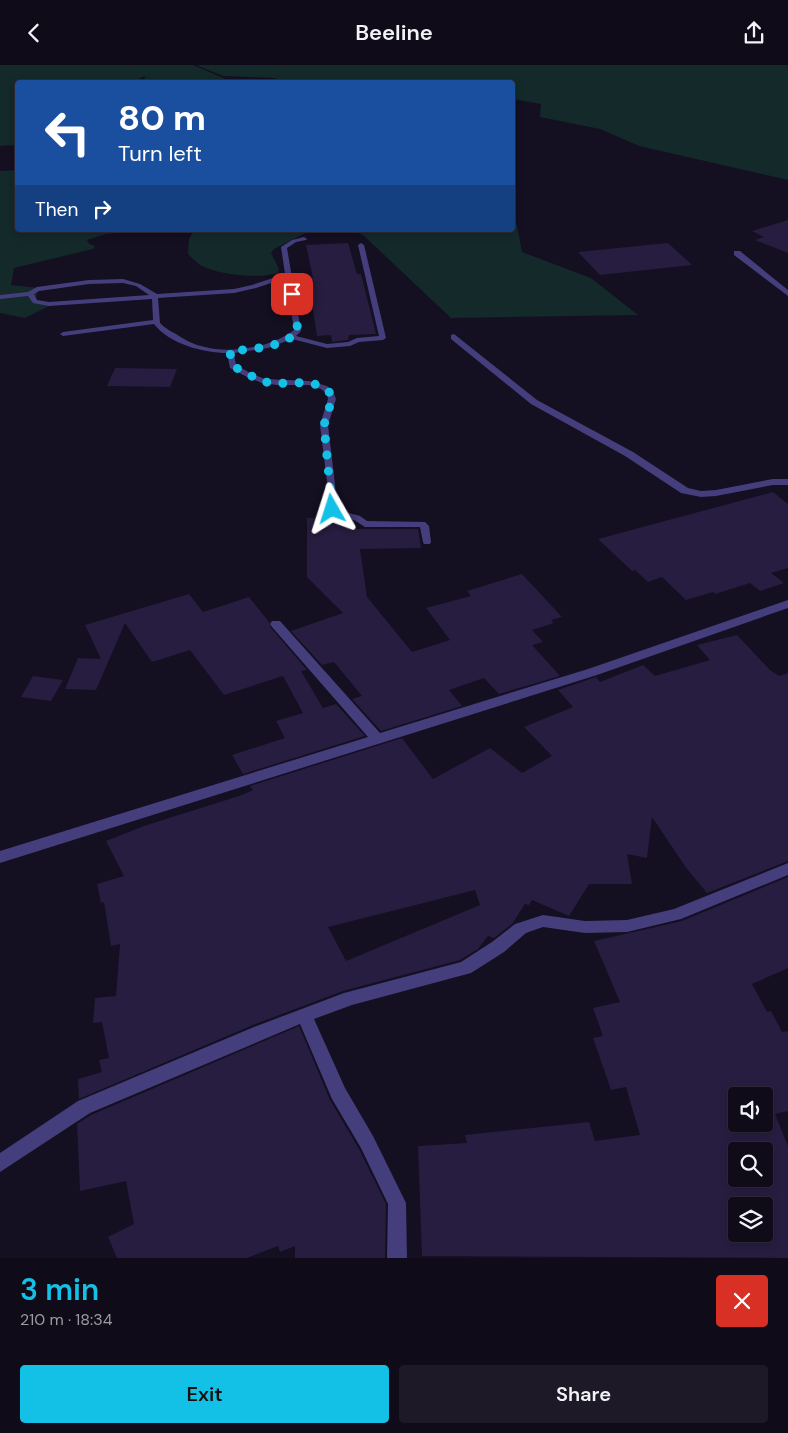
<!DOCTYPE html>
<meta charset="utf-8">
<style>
body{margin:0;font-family:"DM Sans",sans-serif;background:#1d1926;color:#f1f3f6;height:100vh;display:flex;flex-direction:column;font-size:19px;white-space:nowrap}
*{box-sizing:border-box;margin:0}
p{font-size:16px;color:#9b9ba2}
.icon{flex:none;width:28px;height:28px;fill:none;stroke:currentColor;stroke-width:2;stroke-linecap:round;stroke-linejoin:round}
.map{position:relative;height:1193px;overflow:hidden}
.drawer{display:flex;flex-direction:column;background:#0f0b19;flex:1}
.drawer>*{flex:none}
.hud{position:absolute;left:15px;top:15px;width:500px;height:152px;border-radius:5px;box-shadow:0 2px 8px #0003,0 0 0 1px #2f2b38;background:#1a4fa0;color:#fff;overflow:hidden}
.fabs{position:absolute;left:728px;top:1022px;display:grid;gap:10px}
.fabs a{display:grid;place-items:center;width:45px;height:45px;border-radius:5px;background:#0f0b19;box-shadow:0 2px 8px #0003,0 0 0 1px #2f2b38;font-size:25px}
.pin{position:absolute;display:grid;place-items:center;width:42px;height:42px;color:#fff;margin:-21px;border-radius:10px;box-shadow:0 2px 8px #0006}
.me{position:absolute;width:55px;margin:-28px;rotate:354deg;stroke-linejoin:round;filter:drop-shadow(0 0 4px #0008)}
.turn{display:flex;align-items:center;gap:18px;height:105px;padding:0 20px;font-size:22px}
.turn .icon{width:65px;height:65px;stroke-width:2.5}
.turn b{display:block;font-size:35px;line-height:42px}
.then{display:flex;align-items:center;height:48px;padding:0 20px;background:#0003;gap:10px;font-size:19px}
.round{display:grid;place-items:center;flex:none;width:52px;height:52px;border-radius:5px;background:#1d1926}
.summary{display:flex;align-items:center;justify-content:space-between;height:85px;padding:0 20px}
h1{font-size:30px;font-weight:600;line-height:38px;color:#14c1e6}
.action{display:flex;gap:10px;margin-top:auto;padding:10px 20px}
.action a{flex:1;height:58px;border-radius:5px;background:#14c1e6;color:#111;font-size:20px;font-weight:600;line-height:58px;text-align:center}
.action a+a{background:#1d1926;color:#f1f3f6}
header{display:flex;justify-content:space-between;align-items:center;height:65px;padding:0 20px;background:#0f0b19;font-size:22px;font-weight:600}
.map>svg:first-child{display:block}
.green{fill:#13292a}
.building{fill:#271d40;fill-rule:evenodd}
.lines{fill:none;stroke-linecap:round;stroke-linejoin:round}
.lane{fill:#453e7c;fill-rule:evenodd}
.street{fill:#453e7c;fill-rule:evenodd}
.route{stroke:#14c1e6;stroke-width:9;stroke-dasharray:0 16.2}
</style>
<header><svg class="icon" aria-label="back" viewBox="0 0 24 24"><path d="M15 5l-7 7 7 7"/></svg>Beeline<svg class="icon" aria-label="share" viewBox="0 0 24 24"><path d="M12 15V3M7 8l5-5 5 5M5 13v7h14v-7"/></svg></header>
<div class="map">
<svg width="788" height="1193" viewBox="0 0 788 1193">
<rect width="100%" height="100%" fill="#140f21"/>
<!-- green -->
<g class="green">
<path d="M0,0H193L228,15L220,18L144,17L145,11L132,17L18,18L17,80L0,81Z"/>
<path d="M196,0H788V115L639,81L600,64L540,52L541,39L513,34L512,18L284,17L274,13L223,11Z"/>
<path d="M17,105L18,165H144L106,169L87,175L89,179L95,181L93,184L14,203L11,220L39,223L35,235L53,239L25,253L0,248V106Z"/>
<path d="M513,151H515L522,187L591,213L638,250L451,253L363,170L352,165H512Z"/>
<path d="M194,165H311L274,184L271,188L279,204L278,208C258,214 218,210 200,200C196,197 192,193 188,189L189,174Z"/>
</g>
<!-- building -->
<g class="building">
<path d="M788,155V188L755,175L764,172L752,166Z"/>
<path d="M348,178L357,209H361L376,269L349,270L348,275L332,277L331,270L317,271L308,213H313L306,180Z"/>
<path d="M668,178L692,200L600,210L578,187Z"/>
<path d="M115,303L177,304L170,322L107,321Z"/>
<path d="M773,427L788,439V503L771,508L784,518L760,526L750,518L715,529L713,527L686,535L662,512L648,517L635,505L632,506L598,474Z"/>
<path d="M335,452L348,455V464H418L421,483L360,484L367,532L412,587L450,575L426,543L471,531L467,526L522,509L562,552L551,555L554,558L532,565L543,577L532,580L560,611L499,629L484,613L449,625L462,641L381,666L352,634L362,631L334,597L322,600L291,566L343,548L307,512V453Z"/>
<path d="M189,529L203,547L249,532L269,557L271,563L307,605L301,606L323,643L336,639L365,671L243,709L232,690L285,673L276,656L303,648L283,611L224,630L190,585L152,597L125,558L96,625L65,624L78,593L101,594L85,560Z"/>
<path d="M737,570L770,605L779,611L788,608V796L707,828L687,804L652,752L647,793L627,789L632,819H589L569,851L532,835L529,840L525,839L512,859L494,873L488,871L478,884L460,895L343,926L253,960L79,1034L78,1014L102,1007L99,995L109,993L102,957L93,958L95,933L116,931L120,879L111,881L104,837L101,838L97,819L124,811L106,776L144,761L242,730L253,725L250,721L402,673L433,714L490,683L522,708L552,691L524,662L573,642L558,625L596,612L600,617L643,600L655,611L710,595L697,580ZM475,825L480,840L346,896L328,862Z"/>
<path d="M33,611L63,615L51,636L21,632Z"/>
<path d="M788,812V903L752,919L767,947L771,946L782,967L788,966V1046L775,1049L788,1081V1193L422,1191L418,1081L467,1078L465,1070L589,1057L595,1076L640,1070L626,1022L611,1025L593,973L603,971L593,943L620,937L594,876L682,856ZM736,1031H764V1059H736ZM736,1086H764V1114H736ZM736,1141H764V1169H736Z"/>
<path d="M299,961L330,1035L359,1084L386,1139L385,1193H295V1181L280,1187L278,1181L247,1193H117L108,1172L134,1159L126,1116L80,1126L77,1059L91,1050Z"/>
</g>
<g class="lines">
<!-- lane -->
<path class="lane" d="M304,172L307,174L306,175L296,177L287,183L301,266L296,271L327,279L348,277L357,273L379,271L358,180L361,178L364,180L386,273L383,275L359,277L350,281L327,283L292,274L268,283L234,288L236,300L252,309L265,314L309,316L327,321L333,326L336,334L328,360L338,445L360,451L367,456L425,457L429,461L431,477L430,479H424L423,477L420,462H365L354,455L331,449L320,360L328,334L327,329L321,324L309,320H277L262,318L247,312L230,303L227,288C204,288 169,279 154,259L63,271L60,269L63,267L153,255L152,234L49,241L33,238L28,231L0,234V230L28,227L37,222L89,215L123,214L140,219L157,229L234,224L252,220L285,209L281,182L292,175ZM286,213L294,265C273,282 231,289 205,282C194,280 185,275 176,269C170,266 165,263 160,258L158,233L234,228L256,223ZM123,218L136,221L149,230L49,237L37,235L34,229L39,226L89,219Z"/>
<!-- street -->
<g class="street">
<path d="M734,186H740L788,225V231L734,190Z"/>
<path d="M454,269L537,335L633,387L688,423L701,426L716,425L773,414H788V420H773L716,431L701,432L681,428L625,391L531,339L451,274V270Z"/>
<path d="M788,535V543L597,610L0,798V786L368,672L272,562L270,559L272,556H280L380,668L588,604Z"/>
<path d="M788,798V810L681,854L627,867L585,868L543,862L526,868L504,887L471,908L352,940L314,954L345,1023L373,1071L406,1138L407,1193H387L388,1139L361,1083L332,1034L300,959L90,1048L0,1107V1088L78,1036L254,962L344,928L461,897L492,877L515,859L543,850L585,856L627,855L674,844Z"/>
</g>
</g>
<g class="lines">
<!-- route -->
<path class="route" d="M292,229L298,266C283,283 252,284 230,286C231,300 236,304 249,310C257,313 263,317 271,318C291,320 315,312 330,328L332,334L324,360L332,444"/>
</g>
</svg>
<div class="fabs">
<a><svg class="icon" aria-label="sound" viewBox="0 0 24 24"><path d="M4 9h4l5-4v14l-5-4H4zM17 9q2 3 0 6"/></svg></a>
<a><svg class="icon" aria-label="search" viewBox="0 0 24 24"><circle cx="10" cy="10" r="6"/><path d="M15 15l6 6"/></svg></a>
<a><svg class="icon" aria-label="layers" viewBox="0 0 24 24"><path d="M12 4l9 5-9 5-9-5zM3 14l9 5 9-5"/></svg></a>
</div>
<div class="pin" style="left:292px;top:229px;background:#d93025"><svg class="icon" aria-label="arrive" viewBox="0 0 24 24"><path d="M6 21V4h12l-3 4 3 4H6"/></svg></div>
<svg class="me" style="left:332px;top:444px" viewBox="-20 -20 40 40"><path d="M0-17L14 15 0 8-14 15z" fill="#14c1e6" stroke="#fff" stroke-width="4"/></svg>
<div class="hud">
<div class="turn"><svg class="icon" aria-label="left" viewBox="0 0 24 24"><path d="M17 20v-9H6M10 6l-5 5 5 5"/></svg><div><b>80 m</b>Turn left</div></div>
<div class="then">Then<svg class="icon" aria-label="right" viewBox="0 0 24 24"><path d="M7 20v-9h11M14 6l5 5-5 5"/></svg></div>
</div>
</div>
<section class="drawer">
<div class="summary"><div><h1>3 min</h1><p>210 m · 18:34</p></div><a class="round" style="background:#d93025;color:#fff"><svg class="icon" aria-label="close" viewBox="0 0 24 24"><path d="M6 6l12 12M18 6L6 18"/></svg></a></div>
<div class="action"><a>Exit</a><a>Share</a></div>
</section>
